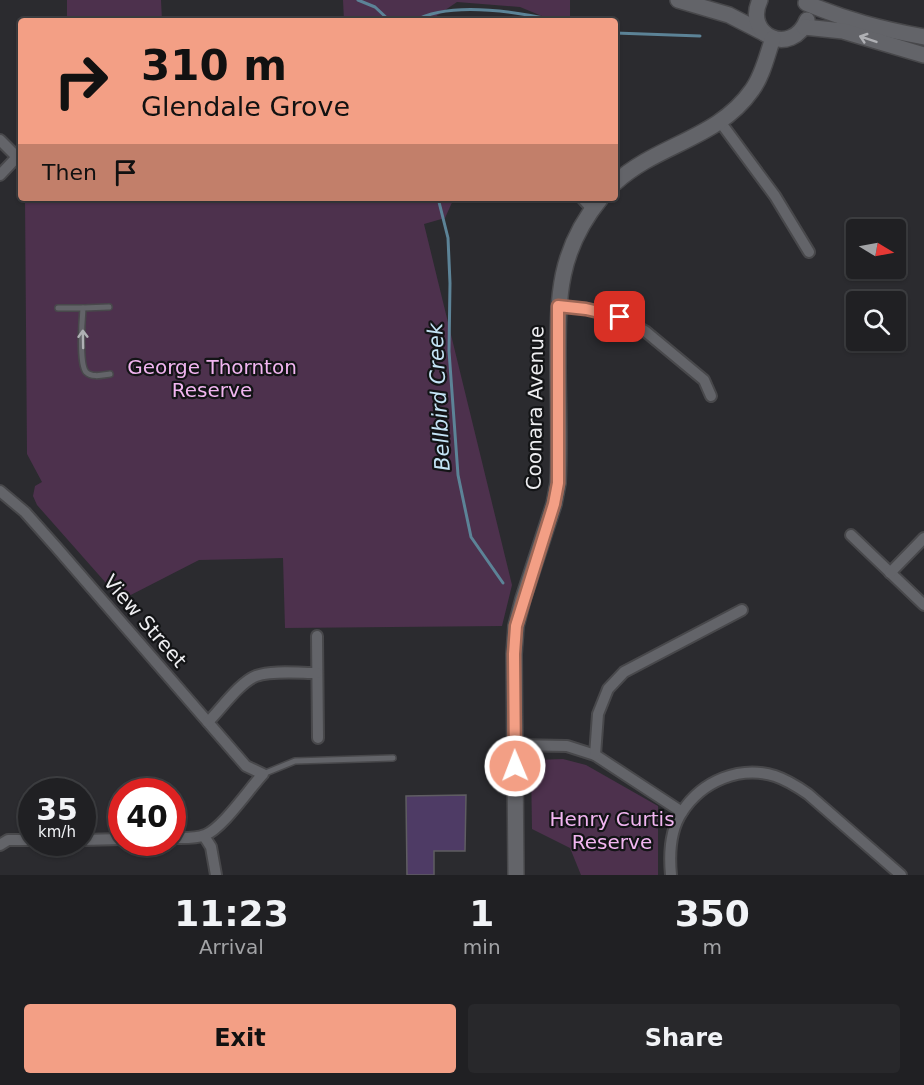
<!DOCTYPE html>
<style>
body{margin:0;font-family:"DejaVu Sans",sans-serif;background:#28282b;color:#f1f3f6;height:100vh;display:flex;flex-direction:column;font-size:22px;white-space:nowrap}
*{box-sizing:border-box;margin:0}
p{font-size:20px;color:#a2a3a6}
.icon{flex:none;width:33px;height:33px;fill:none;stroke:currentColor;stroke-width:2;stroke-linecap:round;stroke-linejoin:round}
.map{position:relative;height:875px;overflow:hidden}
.side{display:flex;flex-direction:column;background:#202023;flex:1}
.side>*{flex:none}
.banner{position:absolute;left:18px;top:18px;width:600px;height:183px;border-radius:6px;box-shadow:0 2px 4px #0004,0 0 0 2px #3d3e41;background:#f39f85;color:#111;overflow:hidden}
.needle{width:39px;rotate:100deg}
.tools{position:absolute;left:846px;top:219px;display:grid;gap:12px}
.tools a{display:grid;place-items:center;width:60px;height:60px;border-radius:6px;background:#202023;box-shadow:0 2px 4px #0004,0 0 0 2px #3d3e41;font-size:30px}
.speed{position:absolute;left:18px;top:778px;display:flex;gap:12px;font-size:30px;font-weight:700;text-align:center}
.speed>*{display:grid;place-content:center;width:78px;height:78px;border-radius:50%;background:#202023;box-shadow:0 2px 4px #0004,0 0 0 2px #3d3e41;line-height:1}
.speed small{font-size:15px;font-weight:400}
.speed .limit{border:9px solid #d22;background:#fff;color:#111}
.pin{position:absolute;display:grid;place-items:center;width:51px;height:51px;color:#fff;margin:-26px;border-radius:12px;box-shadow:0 3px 9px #0006}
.me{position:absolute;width:66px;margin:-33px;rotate:359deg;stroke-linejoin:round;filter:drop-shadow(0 0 4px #0008)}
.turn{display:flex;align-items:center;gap:21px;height:126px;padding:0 24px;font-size:27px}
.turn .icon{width:78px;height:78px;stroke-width:2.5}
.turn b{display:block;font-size:42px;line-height:51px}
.then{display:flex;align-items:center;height:57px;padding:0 24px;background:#0003;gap:12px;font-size:22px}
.eta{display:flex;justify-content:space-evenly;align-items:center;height:102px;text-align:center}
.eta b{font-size:36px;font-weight:700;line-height:42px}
.primary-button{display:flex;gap:12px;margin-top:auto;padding:12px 24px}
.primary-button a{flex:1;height:69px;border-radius:6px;background:#f39f85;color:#111;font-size:24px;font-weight:700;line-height:69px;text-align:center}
.primary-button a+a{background:#28282b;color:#f1f3f6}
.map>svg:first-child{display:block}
.green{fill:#4d314d}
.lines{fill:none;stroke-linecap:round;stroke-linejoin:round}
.stream{stroke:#5c8397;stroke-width:3}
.building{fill:#4e3b65;stroke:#5f5d62;stroke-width:1.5}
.lane-casing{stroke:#48484b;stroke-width:8}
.street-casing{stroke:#48484b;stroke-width:14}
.secondary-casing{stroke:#48484b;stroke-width:18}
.lane{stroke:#636469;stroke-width:5}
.street{stroke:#636469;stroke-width:10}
.secondary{stroke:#636469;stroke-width:15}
.oneway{stroke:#afb0b4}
.route-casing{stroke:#9e6756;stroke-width:15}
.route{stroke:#f39f85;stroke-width:10}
.labels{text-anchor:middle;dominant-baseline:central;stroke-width:4.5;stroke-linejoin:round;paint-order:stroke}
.park-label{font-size:20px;fill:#f1b5f0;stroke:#131416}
.street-label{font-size:20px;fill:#eeeef1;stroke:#131416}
.water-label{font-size:21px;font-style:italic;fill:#c4e4f6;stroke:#131416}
</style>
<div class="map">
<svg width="924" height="875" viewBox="0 0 924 875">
<rect width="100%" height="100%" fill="#2b2b2f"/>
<!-- green -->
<g class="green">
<path d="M67,0H161L162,21H67Z"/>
<path d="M343,0H570V21H554L520,7L457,2L429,21H344Z"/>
<path d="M25,198H454L445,218L424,224L512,585L502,626L285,628L283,558L199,560L121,600L37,505L33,496L35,486L42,482L27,454Z"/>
<path d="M563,759L586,765L658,806V875H581L570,848L532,829L531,767L537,760Z"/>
</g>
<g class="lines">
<!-- stream -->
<g class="stream">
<path d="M358,0L375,7L390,21"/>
<path d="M414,21C451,0 518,12 558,21"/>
<path d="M615,33L700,36"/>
<path d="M438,198L448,238L450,283L449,351L458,475L471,537L503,583"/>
</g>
</g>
<!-- building -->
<path class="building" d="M466,795L465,851H434V875H407L406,796Z"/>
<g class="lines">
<!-- lane casing -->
<g class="lane-casing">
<g id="lane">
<path d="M109,307L83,308C82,320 79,364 86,372C92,378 103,375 110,374"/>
<path d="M58,308H83"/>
<path d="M263,774L295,761L393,758"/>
</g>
</g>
<!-- street casing -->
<g class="street-casing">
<g id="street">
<path d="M721,123L775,196L809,252"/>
<path d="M0,140L17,157L0,175"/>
<path d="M582,198L592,209"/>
<path d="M558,306L587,309L620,317L645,331L704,380L711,396"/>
<path d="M0,491L25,512L57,548L246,766L263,774C249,789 222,829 205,835C195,839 183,838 172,838"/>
<path d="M851,535L924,605"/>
<path d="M890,573L924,538"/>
<path d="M317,636L318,738"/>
<path d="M208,722C221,709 240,682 256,676C271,670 300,673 317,673"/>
<path d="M514,745L567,746L595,755L682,812"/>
<path d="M595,755L598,714L608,689L624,672L742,610"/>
<path d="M204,836L211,847L216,875"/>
<path d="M82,840L122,839"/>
<path d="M0,845L8,840H32"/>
<path d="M671,875C669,854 670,830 682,812C702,781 740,765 775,776C787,780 798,787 808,794L901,875"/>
</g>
</g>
<!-- secondary casing -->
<g class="secondary-casing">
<g id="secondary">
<path d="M678,0L729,15L764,33"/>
<path d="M760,0C743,36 792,57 807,20"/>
<path d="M806,3C846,20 882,29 924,37"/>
<path d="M804,27L843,31L924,55"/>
<path d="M615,183C657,144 718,139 752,90C763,75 767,55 773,38"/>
<path d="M516,875L514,654L516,626L523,599L554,504L558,483C560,444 558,403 558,363C558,298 557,252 601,198"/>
</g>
</g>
<!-- lane -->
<use href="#lane" class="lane"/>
<!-- street -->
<use href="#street" class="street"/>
<!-- secondary -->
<use href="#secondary" class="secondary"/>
</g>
<!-- one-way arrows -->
<defs><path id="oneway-shaft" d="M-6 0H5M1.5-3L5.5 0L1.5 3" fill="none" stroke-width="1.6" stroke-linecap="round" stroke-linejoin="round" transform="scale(1.5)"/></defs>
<g class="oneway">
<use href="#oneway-shaft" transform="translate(868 39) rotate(-161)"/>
<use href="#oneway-shaft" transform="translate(83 339) rotate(-91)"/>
</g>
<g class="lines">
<!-- route casing -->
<g class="route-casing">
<path id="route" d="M515,766L514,654L516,626L554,504L558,483V306L586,309L620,317"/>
</g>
<!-- route -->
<use href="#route" class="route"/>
</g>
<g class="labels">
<!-- park labels -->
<g class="park-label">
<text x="212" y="367">George Thornton<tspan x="212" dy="23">Reserve</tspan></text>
<text x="612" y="819">Henry Curtis<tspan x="612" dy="23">Reserve</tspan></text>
</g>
<!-- street labels -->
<g class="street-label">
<text transform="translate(535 408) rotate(-89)">Coonara Avenue</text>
<text transform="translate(145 621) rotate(49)">View Street</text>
</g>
<!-- water labels -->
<g class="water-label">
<text transform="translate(439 397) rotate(-93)">Bellbird Creek</text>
</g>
</g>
</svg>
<div class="tools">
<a><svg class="needle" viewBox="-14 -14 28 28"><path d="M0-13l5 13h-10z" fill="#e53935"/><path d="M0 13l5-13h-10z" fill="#a2a3a6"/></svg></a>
<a><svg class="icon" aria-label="search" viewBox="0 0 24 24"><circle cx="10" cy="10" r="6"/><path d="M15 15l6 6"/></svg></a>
</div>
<div class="speed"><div>35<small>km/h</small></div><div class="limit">40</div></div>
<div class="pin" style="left:620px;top:317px;background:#d93025"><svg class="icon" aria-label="arrive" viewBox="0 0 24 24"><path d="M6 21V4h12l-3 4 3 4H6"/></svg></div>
<svg class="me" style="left:515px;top:766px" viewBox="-20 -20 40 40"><circle r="17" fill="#f39f85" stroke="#fff" stroke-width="3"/><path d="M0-11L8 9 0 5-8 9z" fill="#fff"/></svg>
<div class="banner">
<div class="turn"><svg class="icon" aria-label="right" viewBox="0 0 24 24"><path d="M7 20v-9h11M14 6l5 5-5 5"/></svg><div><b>310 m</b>Glendale Grove</div></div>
<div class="then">Then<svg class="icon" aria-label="arrive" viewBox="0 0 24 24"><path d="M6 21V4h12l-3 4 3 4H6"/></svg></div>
</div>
</div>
<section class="side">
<div class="eta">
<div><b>11:23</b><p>Arrival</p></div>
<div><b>1</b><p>min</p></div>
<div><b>350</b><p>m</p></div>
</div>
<div class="primary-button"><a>Exit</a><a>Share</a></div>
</section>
